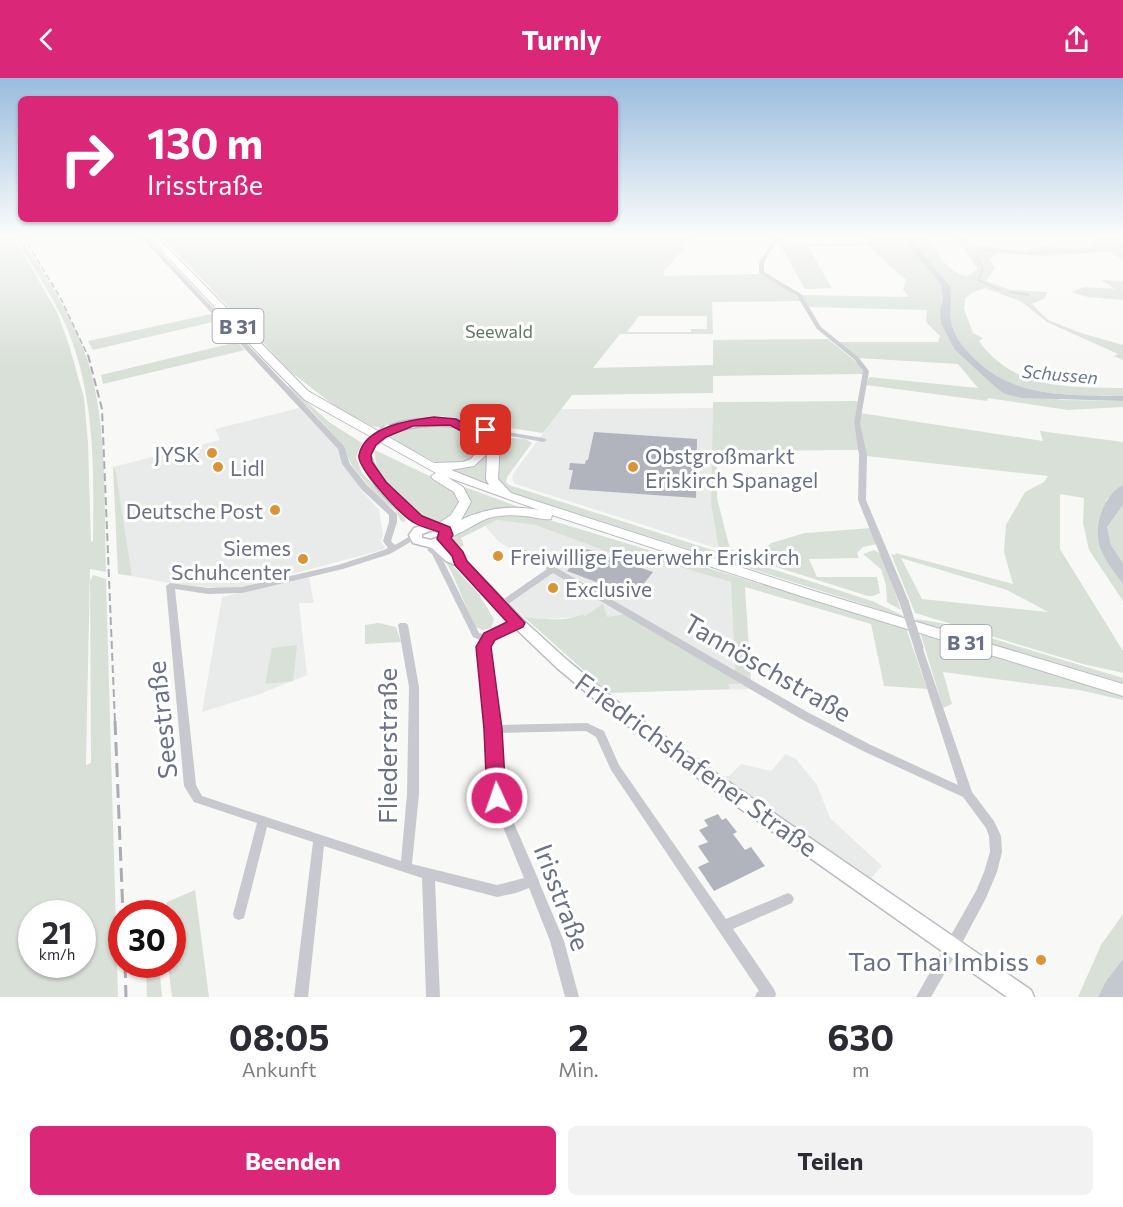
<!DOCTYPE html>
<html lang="de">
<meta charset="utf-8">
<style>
body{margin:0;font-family:Commissioner,sans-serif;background:#f2f2f3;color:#2b2b33;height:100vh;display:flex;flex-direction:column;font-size:22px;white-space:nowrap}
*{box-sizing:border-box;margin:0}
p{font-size:20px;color:#7c7c81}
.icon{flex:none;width:33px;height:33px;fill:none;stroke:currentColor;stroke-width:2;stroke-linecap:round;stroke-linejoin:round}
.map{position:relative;height:919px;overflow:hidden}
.details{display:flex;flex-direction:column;background:#fff;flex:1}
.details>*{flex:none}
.hud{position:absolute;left:18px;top:18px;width:600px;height:126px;border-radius:9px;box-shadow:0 2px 4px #0004;background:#db2777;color:#fff;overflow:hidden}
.speed{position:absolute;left:18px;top:822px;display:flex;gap:12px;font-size:30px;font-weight:700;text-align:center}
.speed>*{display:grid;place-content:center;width:78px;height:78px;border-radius:50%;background:#fff;box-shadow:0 2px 4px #0004;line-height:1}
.speed small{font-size:15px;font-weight:400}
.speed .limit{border:9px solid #d22;background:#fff;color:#111}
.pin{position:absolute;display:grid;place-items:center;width:51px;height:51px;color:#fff;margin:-26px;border-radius:12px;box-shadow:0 3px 9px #0006}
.me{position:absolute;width:66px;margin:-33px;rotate:357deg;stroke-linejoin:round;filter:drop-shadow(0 0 4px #0008)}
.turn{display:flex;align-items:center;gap:21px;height:126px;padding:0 30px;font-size:27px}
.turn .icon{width:78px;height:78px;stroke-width:2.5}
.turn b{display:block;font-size:42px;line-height:51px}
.eta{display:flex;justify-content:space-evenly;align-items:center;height:102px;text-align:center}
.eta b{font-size:36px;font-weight:700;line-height:42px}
.primary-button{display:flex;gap:12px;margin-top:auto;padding:12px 30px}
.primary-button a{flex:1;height:69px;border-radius:9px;background:#db2777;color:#fff;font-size:24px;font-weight:700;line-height:69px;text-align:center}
.primary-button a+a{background:#f2f2f3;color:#2b2b33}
header{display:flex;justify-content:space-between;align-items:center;height:78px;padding:0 30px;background:#db2777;color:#fff;font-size:27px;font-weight:700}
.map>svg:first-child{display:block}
.built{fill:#e9eaea}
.green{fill:#d9e0d8;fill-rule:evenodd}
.water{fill:#c4c8cf}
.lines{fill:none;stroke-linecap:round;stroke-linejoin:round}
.stream{stroke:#c4c8cf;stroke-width:1.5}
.building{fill:#b1b4bd}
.secondary-casing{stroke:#babcc2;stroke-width:3}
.primary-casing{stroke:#bbbcc1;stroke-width:2}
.street{fill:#c8c9ce;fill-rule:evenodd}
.secondary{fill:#fff;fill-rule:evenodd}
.primary{fill:#fff;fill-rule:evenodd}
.rail-far2{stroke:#aaacb4;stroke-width:1.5;stroke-dasharray:6 3;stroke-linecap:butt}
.rail-far1{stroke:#aaacb4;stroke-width:2;stroke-dasharray:8 4;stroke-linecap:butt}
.rail{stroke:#aaacb4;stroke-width:3;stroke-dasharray:14 7;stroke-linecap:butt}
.secondary-bridge-casing{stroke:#babcc2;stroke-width:12;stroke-linecap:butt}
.street-bridge{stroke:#c8c9ce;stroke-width:9}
.secondary-bridge{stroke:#fff;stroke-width:10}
.route{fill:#db2777;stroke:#8e194d;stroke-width:1.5}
.poi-dot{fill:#da9436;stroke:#fff;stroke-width:2}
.labels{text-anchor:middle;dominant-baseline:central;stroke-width:6;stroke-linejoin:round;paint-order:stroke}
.far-park-label{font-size:18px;fill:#647866;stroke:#fff}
.far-water-label{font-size:18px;font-style:italic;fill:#6b7688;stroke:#fff}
.shield{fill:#fff;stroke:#979baa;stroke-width:1.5}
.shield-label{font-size:20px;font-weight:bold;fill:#6a7086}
.poi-label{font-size:21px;fill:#6a7086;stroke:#fff;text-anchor:start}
.near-street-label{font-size:26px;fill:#6a7086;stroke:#fff}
.near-poi-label{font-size:26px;fill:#6a7086;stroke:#fff;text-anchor:end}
</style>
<header><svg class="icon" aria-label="back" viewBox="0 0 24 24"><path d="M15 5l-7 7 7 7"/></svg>Turnly<svg class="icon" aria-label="share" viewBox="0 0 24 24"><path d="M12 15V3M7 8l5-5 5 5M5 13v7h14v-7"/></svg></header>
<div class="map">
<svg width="1123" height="919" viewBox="0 0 1123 919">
<rect width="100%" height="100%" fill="#f8f9f7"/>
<!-- built -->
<g class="built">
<path d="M299,330L337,369L344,387L361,412L379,432L383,457L381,463L385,470L382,472L244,509L227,511L174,506L132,498L116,395L113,389L220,362L215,351Z"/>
<path d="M713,330L711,426L719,471L515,406L512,401L513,396L561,331Z"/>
<path d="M497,442L535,447L649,489L656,482L731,504L735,594L755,611L625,614L607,539L585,538L583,536L575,539L545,541L524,539L510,525L553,495L499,464L485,448Z"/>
<path d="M309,499L314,525H299L307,597L260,616L202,634L222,519Z"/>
<path d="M786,676L796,681L817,707L830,740L882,788L868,804L717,700L729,698L741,686L771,693Z"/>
</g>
<!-- green -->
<g class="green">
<path d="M0,158H13L57,234L69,267L84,320L88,365L91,464L93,463C94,391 95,318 67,250C53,218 32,189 15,158H20C49,204 83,252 94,306C107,367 104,432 106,494L90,491L86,687L91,685L90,503L93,497L106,501L118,919H0ZM32,836H82V886H32Z"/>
<path d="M160,158H695L665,192L663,198L762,196L787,210L801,223L712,224L713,256H620L593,290L713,287V262L828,261L860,287L864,296L713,298V315L572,317L543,355L497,348L492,350L442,338L413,340L382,350L372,348L339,331L292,295ZM639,238H707V251H691V254H627Z"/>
<path d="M779,158H781L784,164C812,168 841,166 869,163L868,160H877L876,158H900L941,206L943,221L940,231L955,272L994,308L1062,322L1123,323V329L1068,332L988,320L987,323L866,307L869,299L978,310L958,286L858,280L836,264H938L940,258L926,244L927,232L809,229L801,217L909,219L903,211L906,202L868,168H813L808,169L832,210L805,211L780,167L776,166Z"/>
<path d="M908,158H926C938,174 947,196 968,198L978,191L954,158H964L978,168L1026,173L1037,169L1083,170L1093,166L1092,162L1123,160V182L1109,174L1042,178L998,175L990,181L995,190L986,203L1011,212L1047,214L1045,220L1032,226L1048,242L1081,255L1123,267V282L1114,278L1118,276L1047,244L1022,224L985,210L973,214L965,221L964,231L973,255L983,260L979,263C1014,312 1068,309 1123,310V318C1070,317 1017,321 976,282C968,274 958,264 954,253C947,237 953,223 950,208Z"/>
<path d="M1101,202L1123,203V222L1088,219L1071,214L1084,209L1115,211Z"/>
<path d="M211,236L217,243L93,272L88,263Z"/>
<path d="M237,264L245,272L103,306L101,297Z"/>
<path d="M289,308L329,344L362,365L356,379L362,395L406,442L404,444L401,443L396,433L380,421L353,389L341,365L311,332L285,309Z"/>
<path d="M858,323L854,346L859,372L717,373V420L730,471L756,480L771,465L805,455L871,450L877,466L863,469L857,475L859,480L809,481L817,499H877L880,515L873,518H868L719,471L711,426L713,324Z"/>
<path d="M860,335L1043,363L1040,353L1123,364V407L1106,422V481L1123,506V523L1089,472L1083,445L1084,420L1060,416V471L1123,573V595L1083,586L915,535L891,476L895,477L896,475L1013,506L1004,474L1006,447L1025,414L1044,404L1048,398L866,378L859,352ZM901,480L1007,512L1048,534L922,521Z"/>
<path d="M415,347C433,347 451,345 467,353L468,362L480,372L472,383L447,387L435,384L386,359Z"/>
<path d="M510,360L525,361L532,365L507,399L506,404L509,407L872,523L902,537L903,539L509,414C490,401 495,387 497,366Z"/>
<path d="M487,370L494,410L442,390C458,388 484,390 487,370Z"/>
<path d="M375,372L442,404L460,418L459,433C443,444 435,449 418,438C402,421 372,396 375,372Z"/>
<path d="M113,389L116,394L132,498L118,496Z"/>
<path d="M459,407L524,431L458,443L468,430L469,421Z"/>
<path d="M1123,427V485L1111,467L1107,449Z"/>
<path d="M499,435L530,436L906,550L927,611L884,608L871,546L745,509L751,603L735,595L731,504L656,482L649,489L535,447L497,442L461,460L464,468L457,470L449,462L454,454Z"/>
<path d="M874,472L882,477L901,532L887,524L886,507L881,491L863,476Z"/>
<path d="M441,475L478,515L494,541L491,550L483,552L475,549L452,495Z"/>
<path d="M603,526L607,539L627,536L741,604L739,606H728L730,611L609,615L524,539C543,541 565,544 583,536L585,538Z"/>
<path d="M916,541L941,545L1123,600V606L917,544Z"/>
<path d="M378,545L396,549L401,564L365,566V547Z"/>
<path d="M920,554L1123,617V622L1079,612L943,594L952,626L943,630Z"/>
<path d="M297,567L293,603L265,606L272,570Z"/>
<path d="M195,812L209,919H172L168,887L172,886V836L164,835L167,824Z"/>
<path d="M1123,836V881L1106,903L1098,919H1078L1101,867Z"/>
<path d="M146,887H159L162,919H147Z"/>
</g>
<!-- water -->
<g class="water">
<path d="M900,158H908L950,208C953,223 947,237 954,253C958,264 968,274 976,282C1017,321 1070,317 1123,318V323L1022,320L1005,316L994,308L955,272L941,245L940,231L943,221L941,206Z"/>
<path d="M1123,407V427L1107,449L1111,467L1123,485V506C1115,494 1102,480 1099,465C1094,445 1105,416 1123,407Z"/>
<path d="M1123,881V919H1098L1106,903Z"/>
</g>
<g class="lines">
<!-- stream -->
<g class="stream">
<path d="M1000,212L978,202L983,192L976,175L979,172L1031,176L1051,173L1081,174L1094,173L1106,165L1123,163"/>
<path d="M1010,214L1029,217"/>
</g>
</g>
<!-- building -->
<g class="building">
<path d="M594,354L697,361L696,420L569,411L573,392H569L570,385L585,386L586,382H588Z"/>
<path d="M587,471L653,494L634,518L624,515L621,518L601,511L604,507L567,493Z"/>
<path d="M718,736L722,742L726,740L737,754L733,756L745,772L751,769L765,788L714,813L698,789L709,784L698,768L708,764L699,752L708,748L704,742Z"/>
</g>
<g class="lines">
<!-- secondary casing -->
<g class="secondary-casing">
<g id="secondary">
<path d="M442,341L492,350L499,352L505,358L502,364L484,369L468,361L476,352C442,345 421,346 388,355L383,352C398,341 423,340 442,341ZM488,355L494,360L485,363L479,360L481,357Z"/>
<path d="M365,374L370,377C378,401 408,433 431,444C436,446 443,448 449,449L452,455L448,464L442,466L454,477L464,481L523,542L567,582L626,631L730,705L1031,912L1034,919H1007L718,715L616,639L557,590L513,548L456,487L446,483L432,470L413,465L409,457L414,450L422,448C396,433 368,406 360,377ZM433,452L440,454L439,459L431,462L422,460V456Z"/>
</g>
</g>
<!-- primary casing -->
<g class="primary-casing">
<path id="primary" d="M148,158H156L308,313L434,385L463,384L471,381L477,374V369L473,365L475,363H483L488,367L490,362H498L500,364L498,401L511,415L814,513L1123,606V618L804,519L552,437L551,441C544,442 539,440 532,439C518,437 503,436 489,440C476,444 452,463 441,460L439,457L445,452H435L433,449L451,437L459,424L454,414L433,401L431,398L436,395L305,322L264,281ZM487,376L486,401L489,407L451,392L474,388ZM447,399L539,432C513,427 485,430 461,442L471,424L463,409Z"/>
</g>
<!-- street -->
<g class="street">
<path d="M140,158H145L344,368L350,386L367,407L397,436V444L391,463L395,467L412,457H418L419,459L390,476L343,491L242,515L208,516L175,511L196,707L202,718L401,783L407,716L409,609L398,547L400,545H406L408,547L419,609V716L412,786L497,807L524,800L491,720L488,651L478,569L482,563L473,559L432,476L427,472L431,469L439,474L479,555L486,557L518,542L521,543L523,545L521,547L493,561L488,569L498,647L587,645L604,653L619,687L726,841L788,815L792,817L794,821L792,825L733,851L774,911L776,916L775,919H755L757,914L759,913L611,692L596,659L586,653L499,655L503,720L539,803V804L564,863L579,919H565L550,863L529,810L516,815L497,819L435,803L440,919H426L422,800L324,768L308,919H294L313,764L267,749L245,836L244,840L239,842L234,840L233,836L257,745L194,724L184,708L166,508L170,505L208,510L242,509L338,487L384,472L388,470L383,463L389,444V437L361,411L342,386L338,371Z"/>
<path d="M775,158H779L764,185V194L801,216L821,249L859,280L869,293L860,345L867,377L866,422L909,524L907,526H901L899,524L858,422L859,377L854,345L863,293L855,282L817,251L797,218L759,195V185Z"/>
<path d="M497,352L543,360L547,362L543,364L495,355L494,354Z"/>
<path d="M522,470L809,635L871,667L958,707L914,570L916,568H922L972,714L994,743L1001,758L1002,774L997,794L986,820L961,867L931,919H916L976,813L984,794L990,774L989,758L986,750L963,719L863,673L801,641L553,495L504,529H498L496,527L498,525L547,491L519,475L518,473L519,471Z"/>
</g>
<!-- secondary -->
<use href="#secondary" class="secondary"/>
<!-- primary -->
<use href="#primary" class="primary"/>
<!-- rail-far2 -->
<path class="rail-far2" d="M23,158L61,221L88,278"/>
<!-- rail-far1 -->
<path class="rail-far1" d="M88,277L102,331L115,645"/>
<!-- rail -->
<g class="rail">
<path d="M115,643L123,836"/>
<path d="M125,886L126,919"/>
</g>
<!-- secondary-bridge casing -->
<g class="secondary-bridge-casing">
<path id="secondary-bridge" d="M365,377L371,365L388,352"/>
</g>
<!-- street-bridge -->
<path class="street-bridge" d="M904,524L919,570"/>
<!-- secondary-bridge -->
<use href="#secondary-bridge" class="secondary-bridge"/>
</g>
<!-- sky -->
<linearGradient id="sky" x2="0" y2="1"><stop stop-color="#99bcde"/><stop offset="0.55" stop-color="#fcfcfb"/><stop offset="1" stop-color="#fcfcfb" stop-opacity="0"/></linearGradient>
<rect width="1123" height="287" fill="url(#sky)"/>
<!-- route -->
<path class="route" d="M434,339L456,341L476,352L486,349L491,352L474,360L450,347L413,348L386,359L376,367L371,377L372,384L386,404L422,438L450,449L453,457L451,460L463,474L467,483L525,545L523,549L495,562L491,569L502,651L506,720L503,725L497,728L490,725L487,720L484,651L476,569L484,555L507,544L455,487L452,478L437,461L439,454C431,451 420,449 413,444C401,437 356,389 359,377C365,348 410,342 434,339Z"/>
<!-- markers -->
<g class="poi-dot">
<circle cx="212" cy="375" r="6"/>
<circle cx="218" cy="389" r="6"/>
<circle cx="633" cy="389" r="6"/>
<circle cx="275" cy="432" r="6"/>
<circle cx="498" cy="478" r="6"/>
<circle cx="303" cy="481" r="6"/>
<circle cx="553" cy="510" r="6"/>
<circle cx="1041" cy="882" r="6"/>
</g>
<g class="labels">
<!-- far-park labels -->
<g class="far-park-label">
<text x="499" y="253">Seewald</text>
</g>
<!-- far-water labels -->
<g class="far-water-label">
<text transform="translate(1060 296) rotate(5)">Schussen</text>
</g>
<!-- shield labels -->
<g class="shield">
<rect x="212.5" y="231" width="51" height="34" rx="4.5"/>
<rect x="940.5" y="547" width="51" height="34" rx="4.5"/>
</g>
<g class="shield-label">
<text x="238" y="248">B 31</text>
<text x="966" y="564">B 31</text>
</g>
<!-- poi labels -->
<g class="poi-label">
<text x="200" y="375" text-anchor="end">JYSK</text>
<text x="645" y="377">Obstgroßmarkt<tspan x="645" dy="24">Eriskirch Spanagel</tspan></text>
<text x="230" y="389">Lidl</text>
<text x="263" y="432" text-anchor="end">Deutsche Post</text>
<text x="291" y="469" text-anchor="end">Siemes<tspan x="291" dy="24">Schuhcenter</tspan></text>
<text x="510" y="478">Freiwillige Feuerwehr Eriskirch</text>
<text x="565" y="510">Exclusive</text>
</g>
<!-- near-street labels -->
<g class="near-street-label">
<text transform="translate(768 589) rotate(30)">Tannöschstraße</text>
<text transform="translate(161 642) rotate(-96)">Seestraße</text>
<text transform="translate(386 668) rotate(-90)">Fliederstraße</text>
<text transform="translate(697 686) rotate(36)">Friedrichshafener Straße</text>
<text transform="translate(563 819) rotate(69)">Irisstraße</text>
</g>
<!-- near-poi labels -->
<g class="near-poi-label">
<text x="1029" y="882">Tao Thai Imbiss</text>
</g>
</g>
</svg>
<div class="speed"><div>21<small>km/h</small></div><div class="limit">30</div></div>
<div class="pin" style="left:486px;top:352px;background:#d93025"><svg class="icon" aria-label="arrive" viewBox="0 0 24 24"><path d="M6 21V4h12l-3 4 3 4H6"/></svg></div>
<svg class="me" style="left:497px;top:720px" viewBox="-20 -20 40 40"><circle r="17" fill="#db2777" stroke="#fff" stroke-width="3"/><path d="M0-11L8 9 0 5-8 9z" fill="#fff"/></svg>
<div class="hud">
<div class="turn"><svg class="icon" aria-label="right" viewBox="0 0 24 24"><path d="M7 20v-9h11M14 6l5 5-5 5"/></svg><div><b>130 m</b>Irisstraße</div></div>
</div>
</div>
<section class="details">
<div class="eta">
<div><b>08:05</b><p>Ankunft</p></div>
<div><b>2</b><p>Min.</p></div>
<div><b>630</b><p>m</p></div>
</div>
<div class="primary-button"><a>Beenden</a><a>Teilen</a></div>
</section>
